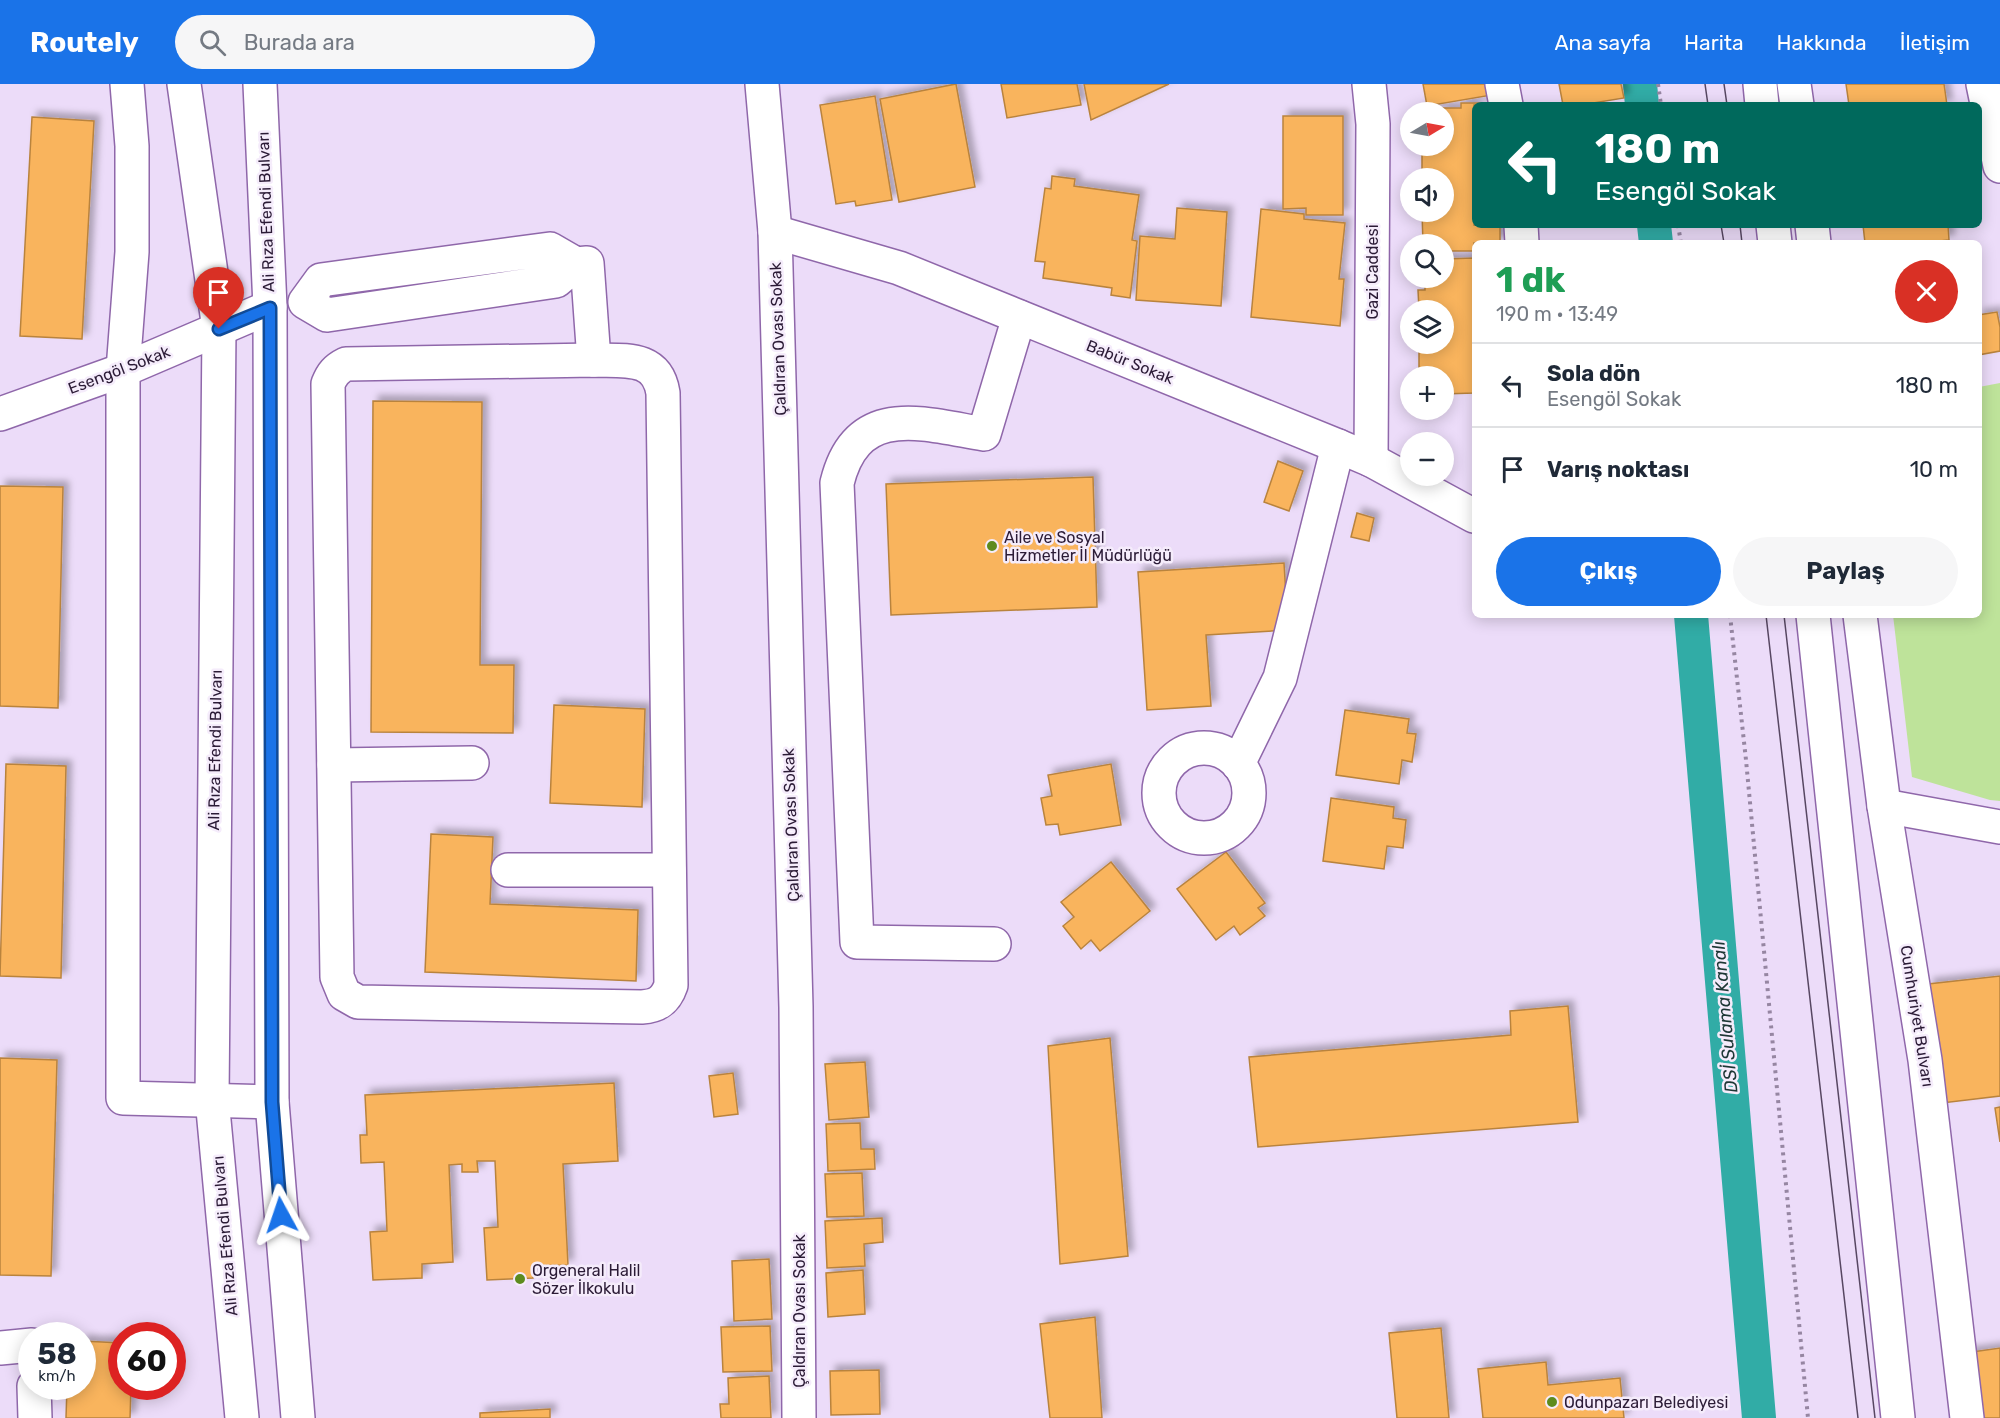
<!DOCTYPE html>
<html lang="tr">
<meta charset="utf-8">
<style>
body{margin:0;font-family:Rubik,sans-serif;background:#f6f6f7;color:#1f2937;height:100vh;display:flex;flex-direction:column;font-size:22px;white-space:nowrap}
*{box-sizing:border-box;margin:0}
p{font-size:20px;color:#747a83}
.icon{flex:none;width:33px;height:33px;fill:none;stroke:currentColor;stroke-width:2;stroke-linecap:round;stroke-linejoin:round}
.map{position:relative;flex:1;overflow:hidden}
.sheet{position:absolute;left:1472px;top:156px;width:510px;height:378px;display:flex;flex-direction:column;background:#fff;border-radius:9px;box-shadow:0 3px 15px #0003}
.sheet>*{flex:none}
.banner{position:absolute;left:1472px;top:18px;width:510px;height:126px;border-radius:9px;box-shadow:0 3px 15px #0003;background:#00695c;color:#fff;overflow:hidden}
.needle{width:39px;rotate:80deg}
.fabs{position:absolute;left:1400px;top:18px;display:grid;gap:12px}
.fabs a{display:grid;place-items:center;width:54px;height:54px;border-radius:50%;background:#fff;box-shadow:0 3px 15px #0003;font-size:30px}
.speed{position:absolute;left:18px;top:1238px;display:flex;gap:12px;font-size:30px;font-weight:700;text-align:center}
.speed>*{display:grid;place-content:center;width:78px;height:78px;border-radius:50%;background:#fff;box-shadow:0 3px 15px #0003;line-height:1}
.speed small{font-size:15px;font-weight:400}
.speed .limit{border:9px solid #d22;background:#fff;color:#111}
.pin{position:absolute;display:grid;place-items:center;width:51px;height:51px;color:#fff;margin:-62px -26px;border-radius:50% 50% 50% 0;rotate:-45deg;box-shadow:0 0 6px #0007}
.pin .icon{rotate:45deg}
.me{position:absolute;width:66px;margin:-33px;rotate:355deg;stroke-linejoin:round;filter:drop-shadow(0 0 4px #0008)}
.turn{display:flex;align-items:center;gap:21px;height:126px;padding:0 24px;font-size:27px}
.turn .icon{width:78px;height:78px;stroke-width:2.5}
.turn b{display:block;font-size:42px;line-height:51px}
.round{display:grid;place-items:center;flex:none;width:63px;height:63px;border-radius:32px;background:#f6f6f7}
.headline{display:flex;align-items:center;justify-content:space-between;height:102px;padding:0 24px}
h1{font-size:36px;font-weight:700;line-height:45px;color:#1e9e55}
.button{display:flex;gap:12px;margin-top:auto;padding:12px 24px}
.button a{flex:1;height:69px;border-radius:36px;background:#1a73e8;color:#fff;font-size:24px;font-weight:700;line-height:69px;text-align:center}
.button a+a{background:#f6f6f7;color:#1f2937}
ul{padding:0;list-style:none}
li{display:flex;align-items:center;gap:18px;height:84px;padding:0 24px;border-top:2px solid #e0e1e3}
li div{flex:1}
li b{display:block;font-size:22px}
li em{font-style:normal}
header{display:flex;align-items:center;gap:36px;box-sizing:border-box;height:84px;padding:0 30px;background:#1a73e8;color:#fff}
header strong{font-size:28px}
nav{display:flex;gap:33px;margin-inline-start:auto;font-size:21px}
.search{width:420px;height:54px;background:#f6f6f7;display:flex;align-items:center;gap:15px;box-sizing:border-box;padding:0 21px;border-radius:33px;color:#747a83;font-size:22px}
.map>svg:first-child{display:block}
.green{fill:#bee39a}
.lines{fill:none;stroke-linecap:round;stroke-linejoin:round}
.canal{stroke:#31aca6;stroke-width:34}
.building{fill:#f9b45d;stroke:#b9833e;stroke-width:1.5;filter:url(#shadow)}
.minor-casing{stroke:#8f67aa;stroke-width:36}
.major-casing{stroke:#8f67aa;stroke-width:36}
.path{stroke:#9686a2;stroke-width:4;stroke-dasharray:3 4.5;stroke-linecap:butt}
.minor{stroke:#fff;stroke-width:33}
.major{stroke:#fff;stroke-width:33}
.tram{stroke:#574762;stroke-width:1.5}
.route-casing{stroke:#114b97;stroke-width:15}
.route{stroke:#1a73e8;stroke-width:10}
.poi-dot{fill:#5d8b1e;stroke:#f5ecfb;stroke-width:2}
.labels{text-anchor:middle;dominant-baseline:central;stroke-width:5;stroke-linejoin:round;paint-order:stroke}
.street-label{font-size:16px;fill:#2b1b36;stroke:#f5ecfb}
.poi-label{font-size:16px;fill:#2b1b36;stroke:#f5ecfb;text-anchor:start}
.water-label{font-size:18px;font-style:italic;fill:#1d3735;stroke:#f5ecfb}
</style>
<header>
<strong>Routely</strong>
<div class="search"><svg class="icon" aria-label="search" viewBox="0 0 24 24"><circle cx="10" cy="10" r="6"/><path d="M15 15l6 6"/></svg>Burada ara</div>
<nav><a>Ana sayfa</a><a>Harita</a><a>Hakkında</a><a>İletişim</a></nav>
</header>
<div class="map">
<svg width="2000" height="1334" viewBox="0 0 2000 1334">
<defs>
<filter id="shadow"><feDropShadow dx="5.5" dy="-5.5" stdDeviation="3" flood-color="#0004"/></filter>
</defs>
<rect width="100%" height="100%" fill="#ecdcf9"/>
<!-- green -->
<path class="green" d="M2000,299V717L1990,716L1912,693L1893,531H1978L1979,303Z"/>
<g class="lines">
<!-- canal -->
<g class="canal">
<path d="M1640,0L1642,21"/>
<path d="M1654,141L1656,159"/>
<path d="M1691,531L1759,1334"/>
</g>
</g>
<!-- building -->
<g class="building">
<path d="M956,0L975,103L899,118L880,15Z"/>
<path d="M1001,0H1077L1081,21L1007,34Z"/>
<path d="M1084,0H1169L1091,36Z"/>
<path d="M1423,0H1491L1492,11L1427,22Z"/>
<path d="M1559,0H1621L1624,14L1581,21H1563Z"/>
<path d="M1846,0H1944L1947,21H1849Z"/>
<path d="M875,12L892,116L856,122L855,117L836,120L820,21Z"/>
<path d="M1461,19H1499V21H1474V141H1500V159H1474V167H1443V160H1423L1422,128H1443V94H1422V62H1443V28H1422V24H1461Z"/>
<path d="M1283,32H1343V131H1306V124L1283,125Z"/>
<path d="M32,33L94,37L82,255L20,252Z"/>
<path d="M1052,92L1075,95L1074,102L1139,111L1132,156L1137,157L1130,214L1111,211L1112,204L1043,194L1045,178L1035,177L1045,104L1051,105Z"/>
<path d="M1177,124L1227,128L1221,222L1136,216L1140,152L1175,155Z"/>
<path d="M1261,125L1304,130V135L1345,139L1339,195H1344L1340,242L1251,233Z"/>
<path d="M1863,141H1948L1949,156L1921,159H1865Z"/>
<path d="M1474,174V309L1443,310V292H1419V260H1443V226H1419L1418,206H1425V194H1443V175Z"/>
<path d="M1997,228L2000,243V267L1978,271V231Z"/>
<path d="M373,317L482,318L480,581H514L513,649L371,648Z"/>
<path d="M1278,377L1303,387L1289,427L1264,418Z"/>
<path d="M1093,393L1097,523L891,531L886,400Z"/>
<path d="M0,402L63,403L58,624L0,622Z"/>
<path d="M1357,429L1374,434L1369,457L1351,453Z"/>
<path d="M1284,479L1288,546L1206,551L1211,622L1147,626L1138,488Z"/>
<path d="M554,621L645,625L642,723L550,719Z"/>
<path d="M1345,626L1409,635L1407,649L1416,650L1412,678L1402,676L1399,700L1336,691Z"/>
<path d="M6,680L66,682L61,894L0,892Z"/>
<path d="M1111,680L1121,741L1060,751L1058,740L1046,741L1041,714L1052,712L1048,691Z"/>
<path d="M1331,714L1394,723L1393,734L1406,736L1403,764L1387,762L1384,785L1323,777Z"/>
<path d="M431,750L493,753L490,820L638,826L636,897L425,888Z"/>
<path d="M1226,768L1265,819L1258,824L1265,832L1240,851L1234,842L1216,856L1177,805Z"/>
<path d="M1111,778L1150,827L1100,867L1091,856L1081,865L1063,842L1074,833L1061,818Z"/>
<path d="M2000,892V1012L1942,1019L1928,900Z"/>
<path d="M1568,922L1578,1038L1258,1063L1249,973L1511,951L1510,927Z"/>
<path d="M1110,954L1128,1172L1060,1180L1048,962Z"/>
<path d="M0,974L57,976L51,1192L0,1191Z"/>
<path d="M865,978L869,1033L829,1036L825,980Z"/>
<path d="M733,989L738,1030L714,1033L709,992Z"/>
<path d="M614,999L618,1077L563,1080L568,1181L532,1182L533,1194L487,1196L484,1144L498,1143L495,1077H477L478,1088H462V1080L449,1081L453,1178L422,1180V1194L373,1196L370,1148L387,1147L384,1078L361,1079L360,1051H367L365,1011Z"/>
<path d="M2000,1023V1058L1995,1024Z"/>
<path d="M860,1039L861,1065H874L875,1085L828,1087L826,1040Z"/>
<path d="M862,1089L864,1132L827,1133L825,1090Z"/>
<path d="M882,1134L883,1158L864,1160L865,1182L827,1184L825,1137Z"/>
<path d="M769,1175L772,1235L734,1237L732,1177Z"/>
<path d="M863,1186L865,1230L828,1233L826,1189Z"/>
<path d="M1095,1233L1102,1334H1050L1040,1240Z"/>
<path d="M770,1242L772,1287L723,1288L721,1243Z"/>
<path d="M1441,1244L1449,1334H1397L1389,1249Z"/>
<path d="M82,1257L122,1259V1302H131L130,1334H66L67,1302H82Z"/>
<path d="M2000,1264V1334H1974L1965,1269Z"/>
<path d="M1546,1278L1548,1301L1620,1294L1624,1334H1483L1478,1285Z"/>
<path d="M879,1286L880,1330L831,1331L830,1287Z"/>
<path d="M769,1292L771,1334H721L720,1320H729L728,1294Z"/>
<path d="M550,1325V1334H480V1329Z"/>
</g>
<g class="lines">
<!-- minor casing -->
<g class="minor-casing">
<g id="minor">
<path d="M127,0L132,62V168L123,286V1014L272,1018"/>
<path d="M762,0L775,148L796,923L799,1334"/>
<path d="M1369,0L1373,40L1371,376"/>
<path d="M1502,0L1506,21"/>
<path d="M1983,0L2000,82"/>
<path d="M1521,141L1522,159"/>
<path d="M775,148L899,184L1338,362L1371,376L1474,432"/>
<path d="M576,180L556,197L327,231L305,218L321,196L550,165L576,180L587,179L594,276"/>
<path d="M594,276C624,277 657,271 663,309L671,901C666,916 658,922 642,923L358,918L344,910L337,893L328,300C332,290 336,285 346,280Z"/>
<path d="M0,330L123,286L270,223"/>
<circle cx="1204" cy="709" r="45"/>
<path d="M1238,680L1280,594L1338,362"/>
<path d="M334,681L472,679"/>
<path d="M1884,722L2000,743"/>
<path d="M508,786H669"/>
<path d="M994,860L857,858L837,399C857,317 923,340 984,350L1019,233"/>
<path d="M0,1264L32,1261"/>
<path d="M34,1302L35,1334"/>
</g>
</g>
<!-- major casing -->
<g class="major-casing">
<g id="major">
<path d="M184,0L219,245L212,1015L242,1334"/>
<path d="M260,0L270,223L272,1018L298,1334"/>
<path d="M1760,0L1762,21"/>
<path d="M1794,0L1797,21"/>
<path d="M1773,141L1775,159"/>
<path d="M1812,141L1814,159"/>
<path d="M1813,531L1898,1334"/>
<path d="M1860,531L1884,722L1925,976L1967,1334"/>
</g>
</g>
<!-- path -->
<g class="path">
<path d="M1658,0L1661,21"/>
<path d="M1678,141L1681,159"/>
<path d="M1730,531L1746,676L1808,1334"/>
</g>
<!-- minor -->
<use href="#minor" class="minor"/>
<!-- major -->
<use href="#major" class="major"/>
<!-- tram -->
<g class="tram">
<path d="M1705,0L1708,21"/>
<path d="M1724,0L1727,21"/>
<path d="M1721,141L1724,159"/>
<path d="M1740,141L1742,159"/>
<path d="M1766,531L1858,1334"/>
<path d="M1784,531L1875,1334"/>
</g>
</g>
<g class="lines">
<!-- route casing -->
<g class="route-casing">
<path id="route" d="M219,245L270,224L272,1018L281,1131"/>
</g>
<!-- route -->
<use href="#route" class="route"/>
</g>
<!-- markers -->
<g class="poi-dot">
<circle cx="992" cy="462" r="6"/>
<circle cx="520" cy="1195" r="6"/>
<circle cx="1552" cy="1318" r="6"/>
</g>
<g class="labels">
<!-- street labels -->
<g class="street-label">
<text transform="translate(266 128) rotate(-92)">Ali Rıza Efendi Bulvarı</text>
<text transform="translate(1372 188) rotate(-90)">Gazi Caddesi</text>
<text transform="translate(778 255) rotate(-92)">Çaldıran Ovası Sokak</text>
<text transform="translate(1130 278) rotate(22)">Babür Sokak</text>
<text transform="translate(119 286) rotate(-21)">Esengöl Sokak</text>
<text transform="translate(215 666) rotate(-89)">Ali Rıza Efendi Bulvarı</text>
<text transform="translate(791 741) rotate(-92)">Çaldıran Ovası Sokak</text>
<text transform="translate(1917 932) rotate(81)">Cumhuriyet Bulvarı</text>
<text transform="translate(225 1152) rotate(-95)">Ali Rıza Efendi Bulvarı</text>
<text transform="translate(799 1227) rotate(-90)">Çaldıran Ovası Sokak</text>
</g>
<!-- poi labels -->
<g class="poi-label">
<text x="1004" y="453">Aile ve Sosyal<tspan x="1004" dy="18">Hizmetler İl Müdürlüğü</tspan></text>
<text x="532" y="1186">Orgeneral Halil<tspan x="532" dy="18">Sözer İlkokulu</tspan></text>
<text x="1564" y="1318">Odunpazarı Belediyesi</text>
</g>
<!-- water labels -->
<g class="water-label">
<text transform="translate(1725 933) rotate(-95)">DSİ Sulama Kanalı</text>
</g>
</g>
</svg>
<div class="fabs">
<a><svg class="needle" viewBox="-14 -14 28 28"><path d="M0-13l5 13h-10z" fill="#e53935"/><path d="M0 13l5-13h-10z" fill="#747a83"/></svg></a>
<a><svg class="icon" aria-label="sound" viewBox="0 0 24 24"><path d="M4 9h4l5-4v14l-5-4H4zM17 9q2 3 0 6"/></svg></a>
<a><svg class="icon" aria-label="search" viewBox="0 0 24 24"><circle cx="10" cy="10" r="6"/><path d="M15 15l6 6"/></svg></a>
<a><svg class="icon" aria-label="layers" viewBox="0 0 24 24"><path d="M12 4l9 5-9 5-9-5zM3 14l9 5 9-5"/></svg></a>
<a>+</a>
<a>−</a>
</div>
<div class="speed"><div>58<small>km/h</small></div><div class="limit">60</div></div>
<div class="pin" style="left:219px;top:245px;background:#d93025"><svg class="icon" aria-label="arrive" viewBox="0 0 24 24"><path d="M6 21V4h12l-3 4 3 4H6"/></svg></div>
<svg class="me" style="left:281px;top:1131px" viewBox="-20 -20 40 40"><path d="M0-17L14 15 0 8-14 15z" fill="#1a73e8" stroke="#fff" stroke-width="4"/></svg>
<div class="banner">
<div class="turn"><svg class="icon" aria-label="left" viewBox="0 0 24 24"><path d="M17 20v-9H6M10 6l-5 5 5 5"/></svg><div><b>180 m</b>Esengöl Sokak</div></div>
</div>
<section class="sheet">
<div class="headline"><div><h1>1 dk</h1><p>190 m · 13:49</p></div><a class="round" style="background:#d93025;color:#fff"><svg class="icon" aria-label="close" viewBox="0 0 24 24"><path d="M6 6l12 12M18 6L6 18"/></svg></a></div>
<ul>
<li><svg class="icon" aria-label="left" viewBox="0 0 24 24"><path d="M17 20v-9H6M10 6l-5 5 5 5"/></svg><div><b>Sola dön</b><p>Esengöl Sokak</p></div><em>180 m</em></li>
<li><svg class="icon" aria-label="arrive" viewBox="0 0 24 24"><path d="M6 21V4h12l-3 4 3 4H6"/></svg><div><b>Varış noktası</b></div><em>10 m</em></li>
</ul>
<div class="button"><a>Çıkış</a><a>Paylaş</a></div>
</section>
</div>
